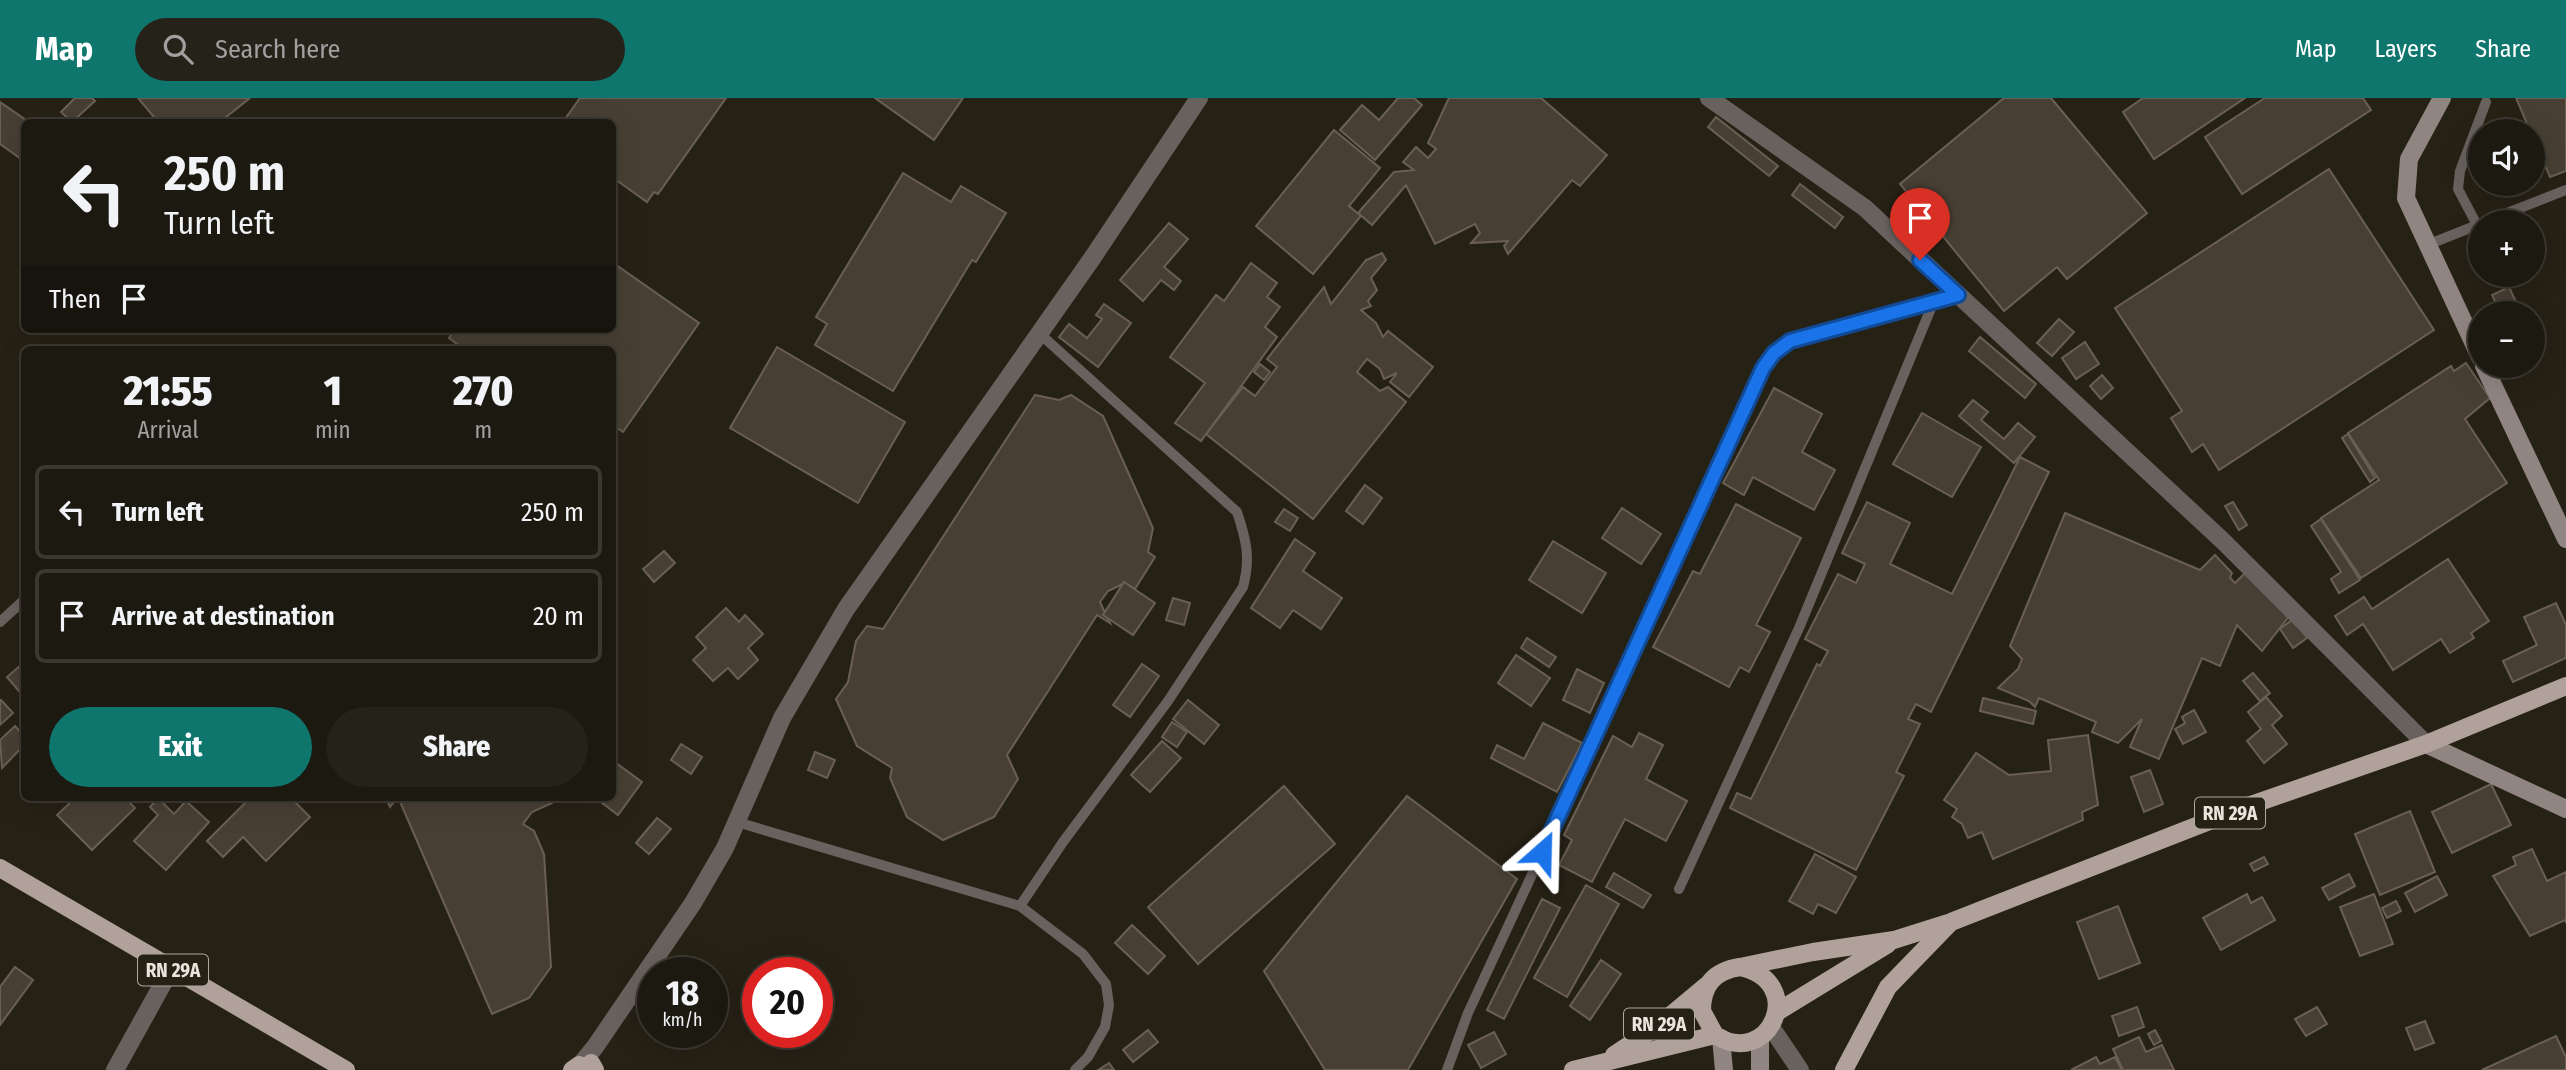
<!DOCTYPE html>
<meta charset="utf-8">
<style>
body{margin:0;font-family:"Fira Sans Condensed",sans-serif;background:#252219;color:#f1f3f6;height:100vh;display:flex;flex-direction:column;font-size:26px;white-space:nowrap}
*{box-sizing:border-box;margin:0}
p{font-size:23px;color:#a0a09f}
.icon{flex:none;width:38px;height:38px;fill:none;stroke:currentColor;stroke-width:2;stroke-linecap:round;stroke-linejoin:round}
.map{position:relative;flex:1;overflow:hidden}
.side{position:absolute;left:21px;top:248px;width:595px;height:455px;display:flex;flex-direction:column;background:#1c1910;border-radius:10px;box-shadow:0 7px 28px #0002,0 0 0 2px #3a3830}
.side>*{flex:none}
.hud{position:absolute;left:21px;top:21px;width:595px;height:214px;border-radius:10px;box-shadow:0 7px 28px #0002,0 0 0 2px #3a3830;background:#1c1910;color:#f1f3f6;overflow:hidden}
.fabs{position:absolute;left:2468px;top:21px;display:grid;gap:14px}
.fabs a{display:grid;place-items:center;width:77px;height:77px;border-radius:50%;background:#1c1910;box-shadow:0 7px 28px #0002,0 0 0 2px #3a3830;font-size:35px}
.speed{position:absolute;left:637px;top:859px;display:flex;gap:14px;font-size:35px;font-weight:700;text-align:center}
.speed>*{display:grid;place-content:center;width:91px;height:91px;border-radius:50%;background:#1c1910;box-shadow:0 7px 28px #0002,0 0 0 2px #3a3830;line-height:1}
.speed small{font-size:18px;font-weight:400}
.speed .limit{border:10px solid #d22;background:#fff;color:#111}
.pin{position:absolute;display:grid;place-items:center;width:60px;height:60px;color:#fff;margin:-72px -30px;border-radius:50% 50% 50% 0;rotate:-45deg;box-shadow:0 0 7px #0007}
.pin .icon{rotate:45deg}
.me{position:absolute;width:77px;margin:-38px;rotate:25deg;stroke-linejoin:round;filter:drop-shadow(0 0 5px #0008)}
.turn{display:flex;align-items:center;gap:24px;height:147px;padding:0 28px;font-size:32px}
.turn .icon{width:91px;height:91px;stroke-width:2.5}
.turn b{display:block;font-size:49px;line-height:60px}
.then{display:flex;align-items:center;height:66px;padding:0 28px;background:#0003;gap:14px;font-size:26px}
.eta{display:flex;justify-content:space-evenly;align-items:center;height:119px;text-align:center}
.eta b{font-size:42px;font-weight:800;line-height:49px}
.button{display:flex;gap:14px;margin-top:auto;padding:14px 28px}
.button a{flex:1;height:80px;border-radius:42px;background:#0f766e;color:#fff;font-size:28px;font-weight:800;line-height:80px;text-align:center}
.button a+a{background:#252219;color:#f1f3f6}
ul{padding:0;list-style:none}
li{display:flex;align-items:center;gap:21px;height:94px;margin:0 14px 10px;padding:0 14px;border:4px solid #3a3830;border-radius:10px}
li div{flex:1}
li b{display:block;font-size:26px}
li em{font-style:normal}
header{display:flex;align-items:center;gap:42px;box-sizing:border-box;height:98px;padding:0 35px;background:#0f766e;color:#fff}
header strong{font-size:33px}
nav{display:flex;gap:38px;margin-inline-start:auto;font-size:24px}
.search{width:490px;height:63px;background:#252219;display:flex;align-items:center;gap:18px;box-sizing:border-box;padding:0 24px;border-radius:38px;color:#a0a09f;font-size:26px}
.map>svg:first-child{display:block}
.building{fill:#483f34;stroke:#6a5f53;stroke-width:2}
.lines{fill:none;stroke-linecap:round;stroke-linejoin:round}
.lane{stroke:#68615e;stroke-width:10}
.street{stroke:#68615e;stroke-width:18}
.secondary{stroke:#918581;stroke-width:18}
.primary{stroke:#b0a19b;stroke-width:18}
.route-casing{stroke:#114b97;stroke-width:18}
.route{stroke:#1a73e8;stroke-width:12}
.labels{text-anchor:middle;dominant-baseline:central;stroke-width:6;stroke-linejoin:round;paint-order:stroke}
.shield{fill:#262115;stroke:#aeaaa1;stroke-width:2}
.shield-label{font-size:19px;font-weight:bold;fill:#e9e5dd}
</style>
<header>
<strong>Map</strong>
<div class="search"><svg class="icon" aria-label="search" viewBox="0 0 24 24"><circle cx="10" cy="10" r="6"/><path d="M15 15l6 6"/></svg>Search here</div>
<nav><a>Map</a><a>Layers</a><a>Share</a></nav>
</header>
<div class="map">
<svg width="2566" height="972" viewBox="0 0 2566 972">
<rect width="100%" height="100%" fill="#262115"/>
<!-- building -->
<g class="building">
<path d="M75,0H92L95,3L72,24L61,14Z"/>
<path d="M138,0H250L220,24H158Z"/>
<path d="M580,0H726L658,96L654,94L647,104L612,79V24H563Z"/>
<path d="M875,0H963L934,42Z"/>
<path d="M1398,0H1414L1422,7L1375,62L1340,32L1362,7L1379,22Z"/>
<path d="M1449,0H1541L1607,57L1580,88L1572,82L1508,156L1504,148L1508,143L1471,145L1480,135L1475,126L1435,146L1406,87L1372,127L1358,115L1394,74L1414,72L1403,64L1416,49L1428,60L1436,51L1428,45Z"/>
<path d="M2004,0H2051L2147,115L2067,181L2057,169L2004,213L1900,86Z"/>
<path d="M2143,0H2245L2154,61L2123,14Z"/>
<path d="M2265,0H2363L2371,12L2242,96L2205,39Z"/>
<path d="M2516,0H2566V73L2550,79Z"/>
<path d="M0,4L29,24H24V63L0,46Z"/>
<path d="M1716,19L1778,68L1769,78L1708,29Z"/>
<path d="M1334,32L1380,70L1349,108L1361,118L1313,176L1256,128Z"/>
<path d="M2329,71L2434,232L2219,372L2203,346L2192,354L2171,320L2182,313L2115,210Z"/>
<path d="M903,75L951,104L961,88L1006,115L976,164L972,162L893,293L815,247L827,226L816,219Z"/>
<path d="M1800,86L1843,119L1835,130L1792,97Z"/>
<path d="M2491,86H2520L2521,88L2494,96Z"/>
<path d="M1169,125L1188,141L1164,169L1181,183L1174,192L1161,182L1143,203L1120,182Z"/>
<path d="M1382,155L1386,162L1371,180L1377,192L1368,203L1371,208L1361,212L1376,225L1383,239L1388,233L1433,269L1409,299L1390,284L1397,275L1384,281L1380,271L1367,261L1357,274L1380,293L1388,289L1406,304L1313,421L1206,336L1243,289L1255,298L1277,269L1267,261L1324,189L1331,206L1366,162Z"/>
<path d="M612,164L699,225L623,334L612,327V252H465L449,240L455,231H612Z"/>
<path d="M1251,165L1277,185L1267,199L1280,209L1265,229L1277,239L1201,343L1175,325L1205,285L1170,259L1216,197L1224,203Z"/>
<path d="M2509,189L2517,206L2500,214L2492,197Z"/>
<path d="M1104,206L1131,225L1098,269L1059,239L1069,226L1087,240L1102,221L1096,217Z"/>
<path d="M2059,221L2074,234L2052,258L2037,245Z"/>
<path d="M1980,239L2036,286L2025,300L1969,253Z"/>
<path d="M2085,244L2099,266L2076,281L2062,260Z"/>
<path d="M777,249L905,324L858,405L730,330Z"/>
<path d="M2466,265L2490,300L2465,321L2507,385L2361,480L2321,420L2379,382L2348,335L2451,268L2454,273Z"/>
<path d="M1260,266L1270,274L1264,282L1254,274Z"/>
<path d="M2102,277L2113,290L2101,301L2090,288Z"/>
<path d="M1774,290L1822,316L1802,354L1835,372L1814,412L1753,379L1744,397L1723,385Z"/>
<path d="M1035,297L1059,302L1071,297L1103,318L1153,430L1148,454L1155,459L1135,491L1125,485L1108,493L1100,504L1110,525L1097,517L1007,657L1018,681L994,719L943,742L907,719L890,680L892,670L857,648L836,601L848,584L856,543L867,528L883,531Z"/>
<path d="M1973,302L1988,314L1981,322L2004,341L2018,325L2035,339L2014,365L1959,318Z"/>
<path d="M1922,315L1981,349L1952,399L1893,366Z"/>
<path d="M2348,336L2375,380L2370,384L2342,340Z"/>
<path d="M2020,359L2049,374L1931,614L1916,606L1908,621L1920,626L1896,674L1904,678L1856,772L1730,710L1737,695L1751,701L1817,566L1820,568L1828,553L1805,541L1838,476L1856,485L1865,466L1842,455L1867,404L1910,425L1890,466L1952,496Z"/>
<path d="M1365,387L1382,400L1363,426L1346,413Z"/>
<path d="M2233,404L2247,427L2239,432L2225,408Z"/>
<path d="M1736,406L1801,440L1756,527L1770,534L1749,574L1740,569L1729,589L1653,549L1693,473L1700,476Z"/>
<path d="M1622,410L1661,436L1641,466L1602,440Z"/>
<path d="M1284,411L1298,420L1290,433L1275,424Z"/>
<path d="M2065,415L2200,472L2215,457L2232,475L2230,480L2235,485L2247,473L2290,517L2262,553L2237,527L2220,568L2202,560L2159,661L2130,649L2142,621L2118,645L2092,634L2096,624L2039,600L2035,609L2029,603L1998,590L2018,571L2022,561L2010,548Z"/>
<path d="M2321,421L2360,482L2339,495L2331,481L2341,474L2311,428Z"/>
<path d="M1295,441L1315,455L1303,473L1342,500L1321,531L1293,512L1280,530L1251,510Z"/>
<path d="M1553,443L1606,475L1582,515L1529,482Z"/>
<path d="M664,453L675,465L654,484L643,471Z"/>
<path d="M2448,461L2489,523L2471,535L2474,540L2450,555L2441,541L2393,572L2363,526L2347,537L2335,518L2364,499L2372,511Z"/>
<path d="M1124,484L1155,505L1133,537L1103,517Z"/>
<path d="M1173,500L1190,505L1184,527L1166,522Z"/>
<path d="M2556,505L2566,527V560L2513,584L2503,563L2537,547L2524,519Z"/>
<path d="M726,510L739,524L745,517L763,536L748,550L758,562L738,581L728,570L713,583L693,562L706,550L696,539Z"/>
<path d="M2293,521L2307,540L2293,550L2280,531Z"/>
<path d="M1527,540L1556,559L1549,569L1521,550Z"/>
<path d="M1516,557L1550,580L1531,608L1498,585Z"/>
<path d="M1142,566L1159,578L1130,619L1113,607Z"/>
<path d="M21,567L24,571V599L7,579Z"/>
<path d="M1577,571L1604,585L1590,615L1563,602Z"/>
<path d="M2253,575L2270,595L2260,603L2243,583Z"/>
<path d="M2266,599L2282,618L2272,627L2287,646L2264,665L2247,643L2261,631L2248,614Z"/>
<path d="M1983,600L2036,613L2033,626L1980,613Z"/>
<path d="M1,602L13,615L0,627V603Z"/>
<path d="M1188,602L1219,627L1204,646L1173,621Z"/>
<path d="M2194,612L2206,634L2183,646L2175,631L2185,625L2182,619Z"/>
<path d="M1172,624L1187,634L1177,649L1162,639Z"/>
<path d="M1543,625L1582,645L1557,694L1491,660L1497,647L1524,661Z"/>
<path d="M15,628L24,638V647L2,670L0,642Z"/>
<path d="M1639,635L1663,647L1646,681L1687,703L1666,743L1625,721L1592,784L1559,767L1572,742L1564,737L1613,638L1632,649Z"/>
<path d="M2088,637L2098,707L2082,714L2083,722L1993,761L1982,734L1968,740L1962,726L1952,719L1957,711L1944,702L1976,655L2009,677L2051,673L2048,642Z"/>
<path d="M1162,643L1181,660L1150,694L1131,677Z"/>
<path d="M681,646L702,659L691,676L671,662Z"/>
<path d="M815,654L835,662L827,680L808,672Z"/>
<path d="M612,662L642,684L618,717L598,702L612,700Z"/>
<path d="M2150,672L2163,706L2144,714L2131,679Z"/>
<path d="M2491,686L2511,727L2452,755L2432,714Z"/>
<path d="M1284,688L1335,746L1198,866L1148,809Z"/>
<path d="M1407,698L1517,781L1408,972H1325L1264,873Z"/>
<path d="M75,700H125L135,710L92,752L57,717Z"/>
<path d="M158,700L174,716L186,703L209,724L166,772L134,743L158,717L150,709Z"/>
<path d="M250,700H291L310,719L266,763L243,739L223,759L207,743Z"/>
<path d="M386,700H397L390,709Z"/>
<path d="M405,700H550L552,705L532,714L523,726L534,733L544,756L551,869L529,900L492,916L401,706Z"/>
<path d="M2410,713L2435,774L2380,797L2355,736Z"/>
<path d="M657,720L671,731L649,756L636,745Z"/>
<path d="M2532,751L2547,783L2566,774V825L2565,822L2530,838L2493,778L2516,767L2513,759Z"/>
<path d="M1815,756L1856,779L1836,815L1818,806L1813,816L1789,803Z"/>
<path d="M2264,759L2268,766L2254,773L2250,766Z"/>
<path d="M1614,775L1651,797L1643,810L1606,789Z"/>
<path d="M2349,776L2355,788L2329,802L2322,790Z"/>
<path d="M2437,778L2447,797L2415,814L2405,795Z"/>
<path d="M1586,787L1619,806L1567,899L1534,880Z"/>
<path d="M2247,796L2251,805L2262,799L2275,822L2221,852L2203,820Z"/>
<path d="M2374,796L2393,846L2360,858L2340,809Z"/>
<path d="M1542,801L1560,810L1504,921L1487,912Z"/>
<path d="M2396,803L2401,813L2387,820L2382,810Z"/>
<path d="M2118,808L2140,865L2099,881L2077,824Z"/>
<path d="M1132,827L1165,858L1148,876L1115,845Z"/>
<path d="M1601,862L1621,876L1590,922L1570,908Z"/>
<path d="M15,869L33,882L0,927V889Z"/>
<path d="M2137,909L2144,929L2119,938L2112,918Z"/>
<path d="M2317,909L2327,926L2306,938L2295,921Z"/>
<path d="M2425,923L2434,945L2415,952L2406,930Z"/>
<path d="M1148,932L1158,944L1133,964L1123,952Z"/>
<path d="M2155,932L2161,943L2154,947L2148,936Z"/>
<path d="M1494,934L1506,956L1481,970L1468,947Z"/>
<path d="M2556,938L2566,959V972H2482Z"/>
<path d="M2139,939L2146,954L2162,947L2174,972H2123L2113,951Z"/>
<path d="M2096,959L2100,966L2115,959L2122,972H2071Z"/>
<path d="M1109,965L1114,972H1098Z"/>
</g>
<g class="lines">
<!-- lane -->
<g class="lane">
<path d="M2484,124L2566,92"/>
<path d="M2477,127L2458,91L2460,73L2486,4"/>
<path d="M2427,147L2480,126"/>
<path d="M0,524L24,502"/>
<path d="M737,724L1020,808L1083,856L1106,886L1109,907L1105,929L1088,959L1075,972"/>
<path d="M1679,791L1799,530L1934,203"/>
<path d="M1020,808L1063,744L1168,603L1243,489C1251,460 1246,441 1237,414L1039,235"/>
<path d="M1447,972L1468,915L1731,346C1747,309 1757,268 1790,243L1958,197"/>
</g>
<!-- street -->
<g class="street">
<path d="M1709,0L1865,110L2224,444L2426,646"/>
<path d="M1771,929L1800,972"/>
<path d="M115,972L171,871"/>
<path d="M576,972L595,949L693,805L725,750L782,620L846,511L1093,159L1199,0"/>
</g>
<!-- secondary -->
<g class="secondary">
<path d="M2442,0L2409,61L2406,100L2480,259"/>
<path d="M2484,268L2566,441"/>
<path d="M2426,646L2566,711"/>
<path d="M1721,940L1724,972"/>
<path d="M1760,940V972"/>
</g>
<!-- primary -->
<g class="primary">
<path d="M0,770L346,972"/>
<path d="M1740,869L1813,854L1894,842L1951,824L2245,709L2426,646L2566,588"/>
<path d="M1777,914L1888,846"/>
<path d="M1614,957L1658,928L1706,888"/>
<path d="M591,965L595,972"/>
<path d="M572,972L579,967"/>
<path d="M1573,972L1715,937C1769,972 1809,884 1740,869C1714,873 1702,887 1702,913L1715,937"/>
<path d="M1844,972L1888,889L1949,826"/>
</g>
</g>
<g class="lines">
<!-- route casing -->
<g class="route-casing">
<path id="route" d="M1542,754L1763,270L1774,255L1790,243L1958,197L1920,162"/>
</g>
<!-- route -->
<use href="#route" class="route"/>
</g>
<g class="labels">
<!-- shield labels -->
<g class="shield">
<rect x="2195" y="699.5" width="70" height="31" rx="5"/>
<rect x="138" y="856.5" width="70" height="31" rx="5"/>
<rect x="1624" y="910.5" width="70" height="31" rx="5"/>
</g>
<g class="shield-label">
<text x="2230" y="715">RN 29A</text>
<text x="173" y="872">RN 29A</text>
<text x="1659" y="926">RN 29A</text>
</g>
</g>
</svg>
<div class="fabs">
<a><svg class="icon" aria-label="sound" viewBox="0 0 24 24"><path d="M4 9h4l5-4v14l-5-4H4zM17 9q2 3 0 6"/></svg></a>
<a>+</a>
<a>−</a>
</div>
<div class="speed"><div>18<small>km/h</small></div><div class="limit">20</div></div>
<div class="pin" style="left:1920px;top:162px;background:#d93025"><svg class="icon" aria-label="arrive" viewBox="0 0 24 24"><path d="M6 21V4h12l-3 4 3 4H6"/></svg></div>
<svg class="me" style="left:1542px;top:754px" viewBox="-20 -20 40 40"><path d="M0-17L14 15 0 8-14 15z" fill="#1a73e8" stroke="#fff" stroke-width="4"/></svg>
<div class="hud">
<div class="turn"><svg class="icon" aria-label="left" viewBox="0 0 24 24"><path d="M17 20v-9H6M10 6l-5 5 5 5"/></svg><div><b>250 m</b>Turn left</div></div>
<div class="then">Then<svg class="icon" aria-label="arrive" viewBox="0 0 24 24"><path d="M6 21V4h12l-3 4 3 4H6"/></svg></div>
</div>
<section class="side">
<div class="eta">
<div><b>21:55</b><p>Arrival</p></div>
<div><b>1</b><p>min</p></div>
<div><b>270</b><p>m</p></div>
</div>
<ul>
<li><svg class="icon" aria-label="left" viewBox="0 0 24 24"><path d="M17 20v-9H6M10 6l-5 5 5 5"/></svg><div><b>Turn left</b></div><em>250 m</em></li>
<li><svg class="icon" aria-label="arrive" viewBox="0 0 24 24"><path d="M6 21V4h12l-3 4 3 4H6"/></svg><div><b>Arrive at destination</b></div><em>20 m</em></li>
</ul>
<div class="button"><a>Exit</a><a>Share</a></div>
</section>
</div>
